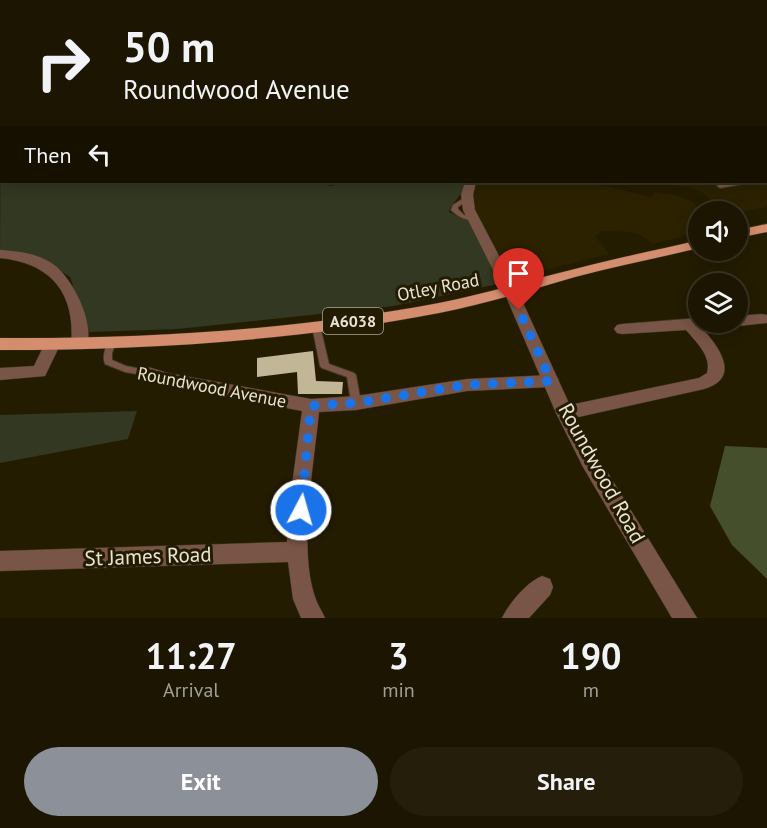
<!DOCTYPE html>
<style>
body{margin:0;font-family:"PT Sans",sans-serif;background:#241e0b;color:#f1f3f6;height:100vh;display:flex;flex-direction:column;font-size:22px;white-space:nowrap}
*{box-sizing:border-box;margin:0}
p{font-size:20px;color:#a09f99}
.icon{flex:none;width:33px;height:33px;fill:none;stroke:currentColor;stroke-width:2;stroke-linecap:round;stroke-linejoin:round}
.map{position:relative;height:618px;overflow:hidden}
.drawer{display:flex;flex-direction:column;background:#1b1501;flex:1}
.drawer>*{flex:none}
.guide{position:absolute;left:0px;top:0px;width:768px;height:183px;box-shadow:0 3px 15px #0003,0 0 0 2px #393423;background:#1b1501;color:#f1f3f6;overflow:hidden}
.buttons{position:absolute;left:688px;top:201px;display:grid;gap:12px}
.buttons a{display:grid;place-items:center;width:60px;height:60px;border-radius:50%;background:#1b1501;box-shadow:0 3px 15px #0003,0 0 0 2px #393423;font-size:30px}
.pin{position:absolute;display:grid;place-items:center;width:51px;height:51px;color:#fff;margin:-62px -26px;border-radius:50% 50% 50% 0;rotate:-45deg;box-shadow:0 0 6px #0007}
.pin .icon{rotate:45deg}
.me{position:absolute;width:66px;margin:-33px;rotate:6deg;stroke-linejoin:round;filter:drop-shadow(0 0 4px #0008)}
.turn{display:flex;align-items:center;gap:21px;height:126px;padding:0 24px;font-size:27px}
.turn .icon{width:78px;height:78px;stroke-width:2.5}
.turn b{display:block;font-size:42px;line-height:51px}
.then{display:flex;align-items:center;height:57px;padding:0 24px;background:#0003;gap:12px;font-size:22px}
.eta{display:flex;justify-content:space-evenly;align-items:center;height:102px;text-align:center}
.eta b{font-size:36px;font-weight:700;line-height:42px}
.cta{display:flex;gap:12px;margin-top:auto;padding:12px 24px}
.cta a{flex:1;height:69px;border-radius:36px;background:#8c9099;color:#fff;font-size:24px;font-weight:700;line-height:69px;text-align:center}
.cta a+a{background:#241e0b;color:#f1f3f6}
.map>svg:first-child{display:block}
.built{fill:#2c2200}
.green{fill:#323821}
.forest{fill:#464f2c}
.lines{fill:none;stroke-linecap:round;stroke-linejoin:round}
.stream{stroke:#013b44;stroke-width:2}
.building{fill:#c1b797}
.service-casing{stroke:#3f381e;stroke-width:2}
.minor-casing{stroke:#3f381e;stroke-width:1}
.tertiary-casing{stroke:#3f381e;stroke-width:1}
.primary-casing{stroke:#3f381e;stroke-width:1}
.service{fill:#785546;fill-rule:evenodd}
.minor{fill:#785546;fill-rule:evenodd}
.tertiary{fill:#785546;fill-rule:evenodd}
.primary{fill:#d48d6e;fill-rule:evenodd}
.route{stroke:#1a73e8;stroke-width:10;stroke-dasharray:0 18}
.labels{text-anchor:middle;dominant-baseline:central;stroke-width:6;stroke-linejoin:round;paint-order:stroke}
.shield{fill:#241c01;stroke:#ada794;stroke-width:1.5}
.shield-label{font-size:16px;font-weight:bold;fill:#e8e3d3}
.street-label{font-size:18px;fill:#e8e3d3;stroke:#241c01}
.near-street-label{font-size:21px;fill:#e8e3d3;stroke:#241c01}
</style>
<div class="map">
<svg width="767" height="618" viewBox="0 0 767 618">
<rect width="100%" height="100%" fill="#241c01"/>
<!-- built -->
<g class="built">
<path d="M767,71V207L738,213L726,211L703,193L688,187L647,182H766Z"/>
<path d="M472,182H589L651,197L655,192L679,196L691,201L701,211L699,212V232L653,244L642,236L629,232L603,231L595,236L609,254L509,279L478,220L469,192Z"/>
</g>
<!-- green -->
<g class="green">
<path d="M1,64L2,182H319L330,186L352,182H467C463,195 450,204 449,212L470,221L503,283L394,306L178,329L89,332L70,277L45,261L0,252Z"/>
<path d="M137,411L128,439L0,463V415Z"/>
</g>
<!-- forest -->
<g class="forest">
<path d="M0,0H374L2,2L0,31Z"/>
<path d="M725,446L767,448V579L732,545L710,506Z"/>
</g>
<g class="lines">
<!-- stream -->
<path class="stream" d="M698,0L705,2"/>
</g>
<!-- building -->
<path class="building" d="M313,351L316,381L343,382L342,394H298L297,372L257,377V358Z"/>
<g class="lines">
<!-- service casing -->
<g class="service-casing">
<g id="service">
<path d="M766,118L767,119V123H766Z"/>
<rect x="766" y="175" width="1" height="4"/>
<path d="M735,182H746L743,184L720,188L717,186L718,185Z"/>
<path d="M467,196L469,197V199L458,207V209L464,215L476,218V220C466,221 458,217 451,210L453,205Z"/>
<path d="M316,323L320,326L329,364L354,373L356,375L361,403L359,406L356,407L353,406L351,403L347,377L322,368L320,366L312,326Z"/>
<path d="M112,340L115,341L116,343L112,353V360L126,366L151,371L153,373L151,375L148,376L125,372L105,364C102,356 105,348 109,341Z"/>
</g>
</g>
<!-- minor casing -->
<g class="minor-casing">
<g id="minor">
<path d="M465,182H476L473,195L475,210L518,292L516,295H506L504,292L463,210L461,195Z"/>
<path d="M0,250C17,251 35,253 50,262C71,274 98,326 85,349H73L71,345C76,293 51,263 0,258Z"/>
<path d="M762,314L767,315V323L738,326L731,322H738V316Z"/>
<path d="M699,318V322H724L717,327L702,328C719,347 742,378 704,389L565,420L559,418L556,413L559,408L565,406L699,378L707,373C712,356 696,342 686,330L622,334L617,333L614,329L617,325L622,324Z"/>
<path d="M52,339L58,341L60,345L45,376L0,380V368L34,366L46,341Z"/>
<path d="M148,367L168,373L311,399L356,396L467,379L551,375L557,377L559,381L557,385L551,387L467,391L356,410L319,412C314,465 298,547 315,597C317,604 322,611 325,618H301L293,599L288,562L0,571V551L287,542L292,485L302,411L168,385L142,377L140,373L142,369Z"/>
<path d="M542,576L550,579L553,587L550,595L529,618H502C509,603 527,582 542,576Z"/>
</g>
</g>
<!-- tertiary casing -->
<g class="tertiary-casing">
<path id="tertiary" d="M511,287L518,292L573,412L597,455L697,618H672L583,467L556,413L504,292Z"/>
</g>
<!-- primary casing -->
<g class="primary-casing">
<g id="primary">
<path d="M767,224V232L738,238V230Z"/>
<path d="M699,240V248C658,258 616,266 575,277C530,290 485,304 439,313C294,341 147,350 0,350V338C147,339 294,330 439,303C485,294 529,280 575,269C616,258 658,250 699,240Z"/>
</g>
</g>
<!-- service -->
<use href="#service" class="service"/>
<!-- minor -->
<use href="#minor" class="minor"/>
<!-- tertiary -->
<use href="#tertiary" class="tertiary"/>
<!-- primary -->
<use href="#primary" class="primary"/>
</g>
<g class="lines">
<!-- route -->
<path class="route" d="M301,510L311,406L356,403L466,385L551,381L519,310"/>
</g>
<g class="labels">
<!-- shield labels -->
<rect class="shield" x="323" y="308" width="60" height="26" rx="4.5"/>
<g class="shield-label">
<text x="353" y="321">A6038</text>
</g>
<!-- street labels -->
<g class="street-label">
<text transform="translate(438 287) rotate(-11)">Otley Road</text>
<text transform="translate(212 387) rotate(11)">Roundwood Avenue</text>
</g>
<!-- near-street labels -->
<g class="near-street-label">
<text transform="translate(602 473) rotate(61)">Roundwood Road</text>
<text transform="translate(148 556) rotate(-2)">St James Road</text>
</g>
</g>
</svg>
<div class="buttons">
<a><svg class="icon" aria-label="sound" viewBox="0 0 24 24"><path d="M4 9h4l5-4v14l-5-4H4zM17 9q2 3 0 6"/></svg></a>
<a><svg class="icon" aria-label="layers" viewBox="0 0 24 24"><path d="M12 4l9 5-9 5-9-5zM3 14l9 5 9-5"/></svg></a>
</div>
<div class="pin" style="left:519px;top:310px;background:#d93025"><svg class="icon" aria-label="arrive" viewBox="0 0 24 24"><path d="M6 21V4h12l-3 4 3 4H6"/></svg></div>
<svg class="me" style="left:301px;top:510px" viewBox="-20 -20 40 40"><circle r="17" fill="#1a73e8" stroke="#fff" stroke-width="3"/><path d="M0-11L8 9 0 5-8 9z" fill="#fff"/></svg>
<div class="guide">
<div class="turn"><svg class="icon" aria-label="right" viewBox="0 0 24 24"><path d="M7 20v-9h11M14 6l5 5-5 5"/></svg><div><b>50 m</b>Roundwood Avenue</div></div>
<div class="then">Then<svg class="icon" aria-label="left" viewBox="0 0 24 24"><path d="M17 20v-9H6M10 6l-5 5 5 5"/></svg></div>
</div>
</div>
<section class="drawer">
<div class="eta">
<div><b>11:27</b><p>Arrival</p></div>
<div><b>3</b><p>min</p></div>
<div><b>190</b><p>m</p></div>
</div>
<div class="cta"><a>Exit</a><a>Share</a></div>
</section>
